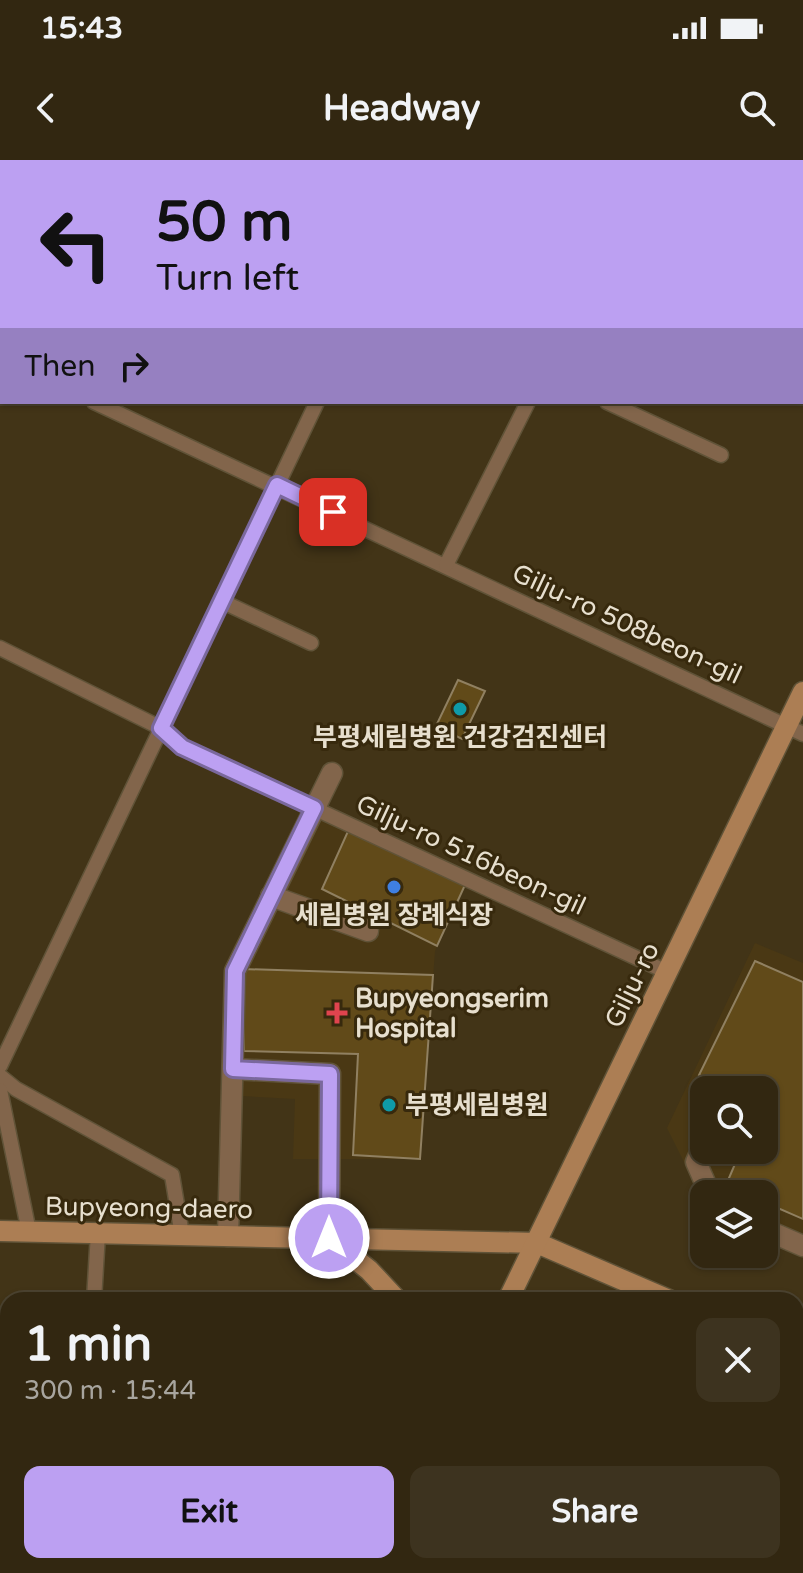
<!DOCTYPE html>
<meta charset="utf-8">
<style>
body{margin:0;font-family:"Varela Round","Noto Sans KR",sans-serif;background:#3d331f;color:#f1f3f6;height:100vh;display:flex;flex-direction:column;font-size:30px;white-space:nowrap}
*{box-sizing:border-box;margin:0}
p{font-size:26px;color:#a8a59f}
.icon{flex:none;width:44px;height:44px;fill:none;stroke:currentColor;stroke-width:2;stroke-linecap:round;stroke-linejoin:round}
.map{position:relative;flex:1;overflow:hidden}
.side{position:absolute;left:0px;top:1132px;width:804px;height:282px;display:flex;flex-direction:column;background:#322711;border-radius:24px 24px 0 0;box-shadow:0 2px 6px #0004,0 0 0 2px #4d4431}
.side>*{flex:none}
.guide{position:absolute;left:0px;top:0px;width:804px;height:244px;box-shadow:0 2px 6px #0004,0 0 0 2px #4d4431;background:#bca0f2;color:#111;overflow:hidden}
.controls{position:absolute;left:690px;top:916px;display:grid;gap:16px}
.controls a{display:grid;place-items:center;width:88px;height:88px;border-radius:16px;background:#322711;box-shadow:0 2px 6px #0004,0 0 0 2px #4d4431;font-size:40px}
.pin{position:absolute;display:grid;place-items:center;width:68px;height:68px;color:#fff;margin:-34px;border-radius:16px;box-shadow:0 4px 12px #0006}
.me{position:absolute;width:88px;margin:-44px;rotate:0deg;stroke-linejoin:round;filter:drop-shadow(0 0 6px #0008)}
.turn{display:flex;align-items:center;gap:28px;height:168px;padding:0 24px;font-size:36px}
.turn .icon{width:104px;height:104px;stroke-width:2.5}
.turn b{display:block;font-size:56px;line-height:68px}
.then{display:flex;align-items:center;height:76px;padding:0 24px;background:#0003;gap:16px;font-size:30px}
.round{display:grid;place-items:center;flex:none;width:84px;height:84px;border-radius:16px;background:#3d331f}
.summary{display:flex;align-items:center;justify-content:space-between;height:136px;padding:0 24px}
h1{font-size:48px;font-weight:800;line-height:60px}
.action{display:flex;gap:16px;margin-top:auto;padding:16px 24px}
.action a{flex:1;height:92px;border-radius:16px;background:#bca0f2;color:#111;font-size:32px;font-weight:800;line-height:92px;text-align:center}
.action a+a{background:#3d331f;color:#f1f3f6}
.status{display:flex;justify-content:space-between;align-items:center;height:56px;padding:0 40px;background:#322711;direction:ltr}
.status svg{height:22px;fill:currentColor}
header{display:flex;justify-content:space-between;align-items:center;height:104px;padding:0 24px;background:#322711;font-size:36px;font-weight:800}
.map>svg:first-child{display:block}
.built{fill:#4a3814;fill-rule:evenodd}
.green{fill:#205b35}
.building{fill:#614a19;stroke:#908061;stroke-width:2}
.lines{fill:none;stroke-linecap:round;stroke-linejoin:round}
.service-casing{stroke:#605338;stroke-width:17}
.minor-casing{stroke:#605338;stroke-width:23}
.secondary-casing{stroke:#605338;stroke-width:23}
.service{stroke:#82654b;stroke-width:14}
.minor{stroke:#82654b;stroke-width:20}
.secondary{stroke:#ac7e54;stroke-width:20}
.route-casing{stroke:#7a689d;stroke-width:20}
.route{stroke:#bca0f2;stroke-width:14}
.culture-dot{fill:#0f9aa8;stroke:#37290d;stroke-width:3}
.shop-dot{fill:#3f7fe0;stroke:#37290d;stroke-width:3}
.health-dot{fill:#e0444e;stroke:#37290d;stroke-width:3}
.labels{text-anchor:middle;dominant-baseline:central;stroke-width:6;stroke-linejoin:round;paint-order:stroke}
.street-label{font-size:26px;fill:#e7dfce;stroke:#37290d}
.poi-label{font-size:26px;font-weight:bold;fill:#e7dfce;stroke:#37290d}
</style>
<div class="status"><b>15:43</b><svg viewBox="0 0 49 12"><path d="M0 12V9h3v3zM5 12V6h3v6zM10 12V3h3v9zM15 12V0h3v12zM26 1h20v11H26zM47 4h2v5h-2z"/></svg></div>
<header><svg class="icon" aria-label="back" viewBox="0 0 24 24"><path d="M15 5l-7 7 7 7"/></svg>Headway<svg class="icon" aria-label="search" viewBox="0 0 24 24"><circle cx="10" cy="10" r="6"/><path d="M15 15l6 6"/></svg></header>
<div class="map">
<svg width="803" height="1413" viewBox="0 0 803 1413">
<rect width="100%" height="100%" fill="#423417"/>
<!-- built -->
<g class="built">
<path d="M313,652L465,725L435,791L420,999H293L295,939L243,936V800Z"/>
<path d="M755,783L803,803V1098L764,1081V1034H704V1042L667,968ZM704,930H764V990H704Z"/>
</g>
<!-- green -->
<path class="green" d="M443,1406H565L569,1413H440Z"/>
<!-- building -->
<g class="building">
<path d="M458,520L485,531L462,579L436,566Z"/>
<path d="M349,669L465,725L437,786L322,729Z"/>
<path d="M755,801L803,822V1059L764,1042V1034H747L726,1025L741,990H764V930H729L699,915Z"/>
<path d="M243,809L433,815L420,999L353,995L358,894L244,891Z"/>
<path d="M184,1406H293L290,1413H181Z"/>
</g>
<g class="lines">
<!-- service casing -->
<g class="service-casing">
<g id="service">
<path d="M148,2L149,0"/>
<path d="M232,2L233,0"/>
<path d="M431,2L432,0"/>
<path d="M0,200L2,201"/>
<path d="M94,242L803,574"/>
<path d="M607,242L721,295"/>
<path d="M446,405L528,242"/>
<path d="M221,441L311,483"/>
<path d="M0,488L161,568L182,587L667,812"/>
<path d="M0,906L317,242"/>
<path d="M0,916L16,929L172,1015L182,1075"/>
<path d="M0,930L29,1072"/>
<path d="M94,1140L98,1073"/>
<path d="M0,1396L8,1376"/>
</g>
</g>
<!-- minor casing -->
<g class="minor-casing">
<g id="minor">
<path d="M271,736L368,771"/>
<path d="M233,909L330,914L329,1078"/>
<path d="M704,984L696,1002L710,1034"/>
<path d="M764,1069L803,1086"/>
<path d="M228,1076L235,811L332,613"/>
</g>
</g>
<!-- secondary casing -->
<g class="secondary-casing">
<g id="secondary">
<path d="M0,1071L537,1083L669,1140"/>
<path d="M329,1078L369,1110L397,1140"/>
<path d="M508,1140L803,532"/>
<path d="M796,1195L803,1198"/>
<path d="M378,1413L381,1406"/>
</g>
</g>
<!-- service -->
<use href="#service" class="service"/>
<!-- minor -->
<use href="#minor" class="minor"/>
<!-- secondary -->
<use href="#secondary" class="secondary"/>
</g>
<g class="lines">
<!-- route casing -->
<g class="route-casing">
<path id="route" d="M329,1078L330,914L233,909L235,811L314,648L182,587L161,568L277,325L333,352"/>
</g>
<!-- route -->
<use href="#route" class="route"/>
</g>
<!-- markers -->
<g class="culture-dot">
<circle cx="460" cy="549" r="8"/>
<circle cx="389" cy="945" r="8"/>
</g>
<circle class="shop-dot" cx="394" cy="727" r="8"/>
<path class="health-dot" d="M333 841h8v8h8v8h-8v8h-8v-8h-8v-8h8z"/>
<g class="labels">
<!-- street labels -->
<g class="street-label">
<text transform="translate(627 464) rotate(25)">Gilju-ro 508beon-gil</text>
<text transform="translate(471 695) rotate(25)">Gilju-ro 516beon-gil</text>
<text transform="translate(632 825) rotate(-64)">Gilju-ro</text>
<text transform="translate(149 1048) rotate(1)">Bupyeong-daero</text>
</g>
<!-- poi labels -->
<g class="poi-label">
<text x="460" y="577">부평세림병원 건강검진센터</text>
<text x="394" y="755">세림병원 장례식장</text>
<text x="355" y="838" text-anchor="start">Bupyeongserim<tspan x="355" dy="30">Hospital</tspan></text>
<text x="405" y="945" text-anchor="start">부평세림병원</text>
</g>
</g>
</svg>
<div class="controls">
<a><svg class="icon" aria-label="search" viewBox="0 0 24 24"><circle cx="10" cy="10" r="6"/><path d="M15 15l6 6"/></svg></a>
<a><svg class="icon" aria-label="layers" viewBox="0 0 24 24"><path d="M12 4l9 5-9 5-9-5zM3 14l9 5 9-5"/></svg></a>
</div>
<div class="pin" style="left:333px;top:352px;background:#d93025"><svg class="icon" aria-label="arrive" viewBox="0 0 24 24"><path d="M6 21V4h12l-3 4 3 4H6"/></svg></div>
<svg class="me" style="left:329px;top:1078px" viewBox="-20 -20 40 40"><circle r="17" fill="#bca0f2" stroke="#fff" stroke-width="3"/><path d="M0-11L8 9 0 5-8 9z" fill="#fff"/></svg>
<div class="guide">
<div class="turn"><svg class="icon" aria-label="left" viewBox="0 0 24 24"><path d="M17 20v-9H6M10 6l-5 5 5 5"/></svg><div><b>50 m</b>Turn left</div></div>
<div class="then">Then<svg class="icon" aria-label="right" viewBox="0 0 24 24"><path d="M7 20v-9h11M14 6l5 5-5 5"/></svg></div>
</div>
<section class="side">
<div class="summary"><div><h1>1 min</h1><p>300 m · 15:44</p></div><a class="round"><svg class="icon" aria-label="close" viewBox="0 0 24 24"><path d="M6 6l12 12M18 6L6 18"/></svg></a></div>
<div class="action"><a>Exit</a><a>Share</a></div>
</section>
</div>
